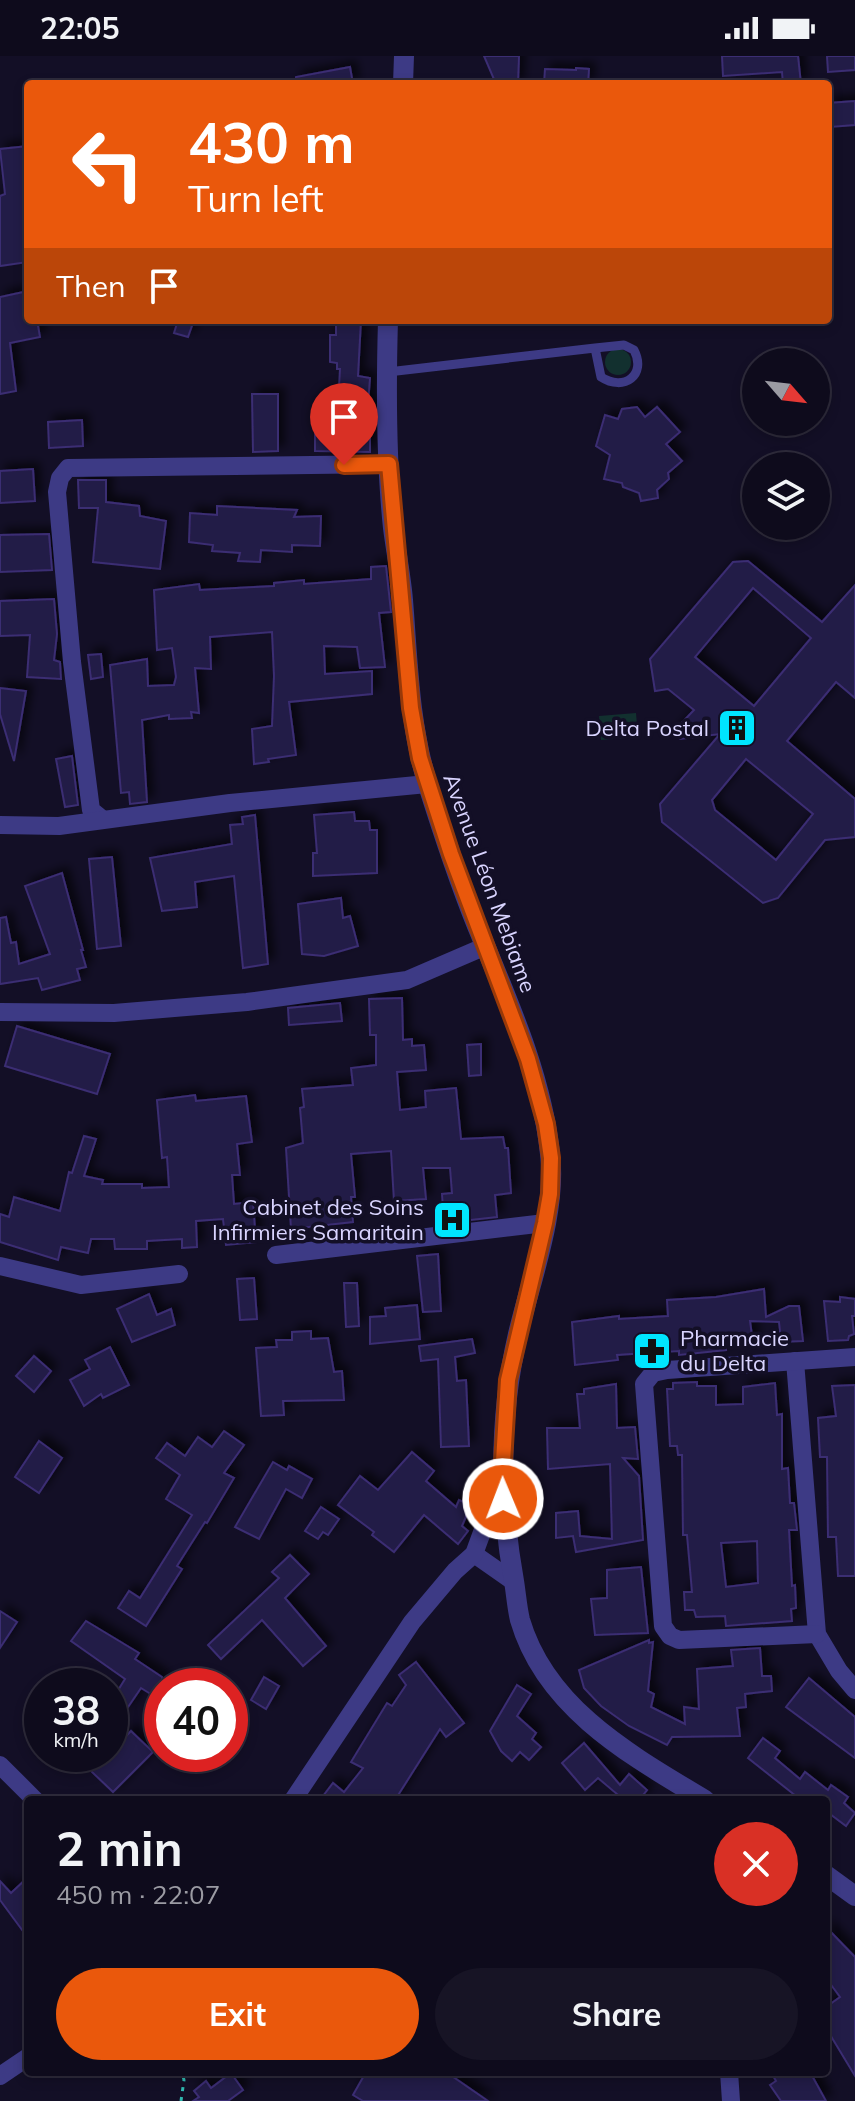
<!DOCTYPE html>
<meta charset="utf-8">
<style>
body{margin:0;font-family:Mulish,sans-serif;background:#171425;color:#f1f3f6;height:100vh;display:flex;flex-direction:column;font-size:30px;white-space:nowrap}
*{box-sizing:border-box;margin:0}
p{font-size:26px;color:#9b9ba3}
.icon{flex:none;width:44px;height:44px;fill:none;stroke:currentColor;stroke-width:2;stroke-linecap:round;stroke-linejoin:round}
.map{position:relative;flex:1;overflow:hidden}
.side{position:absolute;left:24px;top:1740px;width:806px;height:280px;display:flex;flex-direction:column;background:#0e0b1c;border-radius:8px;box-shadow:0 4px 12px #0003,0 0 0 2px #2e2b3b}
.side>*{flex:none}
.guide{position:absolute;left:24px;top:24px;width:808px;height:244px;border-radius:8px;box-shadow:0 4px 12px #0003,0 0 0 2px #2e2b3b;background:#ea580c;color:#fff;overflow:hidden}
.needle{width:52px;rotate:118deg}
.tools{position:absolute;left:742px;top:292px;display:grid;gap:16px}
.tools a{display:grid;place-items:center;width:88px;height:88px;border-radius:50%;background:#0e0b1c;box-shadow:0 4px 12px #0003,0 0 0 2px #2e2b3b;font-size:40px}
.speed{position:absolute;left:24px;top:1612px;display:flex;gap:16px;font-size:40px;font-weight:700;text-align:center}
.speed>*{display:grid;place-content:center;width:104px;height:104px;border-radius:50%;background:#0e0b1c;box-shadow:0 4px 12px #0003,0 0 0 2px #2e2b3b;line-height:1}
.speed small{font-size:20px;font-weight:400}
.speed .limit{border:12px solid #d22;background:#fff;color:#111}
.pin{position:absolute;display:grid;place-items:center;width:68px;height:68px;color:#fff;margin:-82px -34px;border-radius:50% 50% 50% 0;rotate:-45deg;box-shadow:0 0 8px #0007}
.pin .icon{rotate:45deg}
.me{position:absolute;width:88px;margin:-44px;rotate:359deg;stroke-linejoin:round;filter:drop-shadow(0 0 6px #0008)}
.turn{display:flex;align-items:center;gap:28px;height:168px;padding:0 32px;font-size:36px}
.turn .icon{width:104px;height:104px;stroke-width:2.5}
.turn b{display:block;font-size:56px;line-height:68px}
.then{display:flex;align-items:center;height:76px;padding:0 32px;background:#0003;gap:16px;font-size:30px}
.round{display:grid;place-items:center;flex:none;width:84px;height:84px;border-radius:42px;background:#171425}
.head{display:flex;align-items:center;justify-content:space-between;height:136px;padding:0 32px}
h1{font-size:48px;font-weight:700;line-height:60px}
.primary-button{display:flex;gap:16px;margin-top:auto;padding:16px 32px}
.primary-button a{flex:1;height:92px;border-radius:48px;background:#ea580c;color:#fff;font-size:32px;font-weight:700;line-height:92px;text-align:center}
.primary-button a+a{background:#171425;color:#f1f3f6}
.status{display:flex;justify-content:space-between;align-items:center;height:56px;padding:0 40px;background:#0e0b1c;direction:ltr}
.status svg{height:22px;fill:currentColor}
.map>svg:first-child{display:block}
.green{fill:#12302f}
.building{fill:#241b47;stroke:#3b2d73;stroke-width:2;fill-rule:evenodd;filter:url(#shadow)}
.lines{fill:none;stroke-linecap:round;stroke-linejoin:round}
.path{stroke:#2fb8b0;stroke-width:3;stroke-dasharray:4 6;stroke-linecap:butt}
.service{stroke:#3d3a85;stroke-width:9}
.minor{stroke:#3d3a85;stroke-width:18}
.tertiary{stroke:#3d3a85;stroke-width:20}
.route-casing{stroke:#983908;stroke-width:20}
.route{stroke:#ea580c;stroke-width:14}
.labels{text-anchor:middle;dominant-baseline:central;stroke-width:7;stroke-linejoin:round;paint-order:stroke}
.poi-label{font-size:22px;fill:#d9d4ff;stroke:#130f26;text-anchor:end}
.street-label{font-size:22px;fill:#d9d4ff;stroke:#130f26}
</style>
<div class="status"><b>22:05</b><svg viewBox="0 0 49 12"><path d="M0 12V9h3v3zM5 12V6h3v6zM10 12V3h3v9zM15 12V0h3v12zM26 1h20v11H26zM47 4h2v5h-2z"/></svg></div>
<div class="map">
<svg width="855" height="2045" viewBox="0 0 855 2045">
<defs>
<filter id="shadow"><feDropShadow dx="6" dy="-6" stdDeviation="4" flood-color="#0009"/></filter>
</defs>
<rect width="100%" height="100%" fill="#130f26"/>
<!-- green -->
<g class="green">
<circle cx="618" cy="306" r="13"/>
<path d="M636,657L638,681L601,684L599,660Z"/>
</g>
<!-- building -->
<g class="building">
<path d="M484,0H519L518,28H496Z"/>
<path d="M722,0H798L801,28H783L782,16L723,20Z"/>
<path d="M827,0H855V14L828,16Z"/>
<path d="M350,11L353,28H296V21Z"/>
<path d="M576,12L589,13L588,28H544L545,13L576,14Z"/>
<path d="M855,45V69L830,71L828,47Z"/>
<path d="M28,90V206L0,210V140L5,138L0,93Z"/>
<path d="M28,235V264H37L40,281L10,287L16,335L0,338V241Z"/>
<path d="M178,264H194L188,281L174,277Z"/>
<path d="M336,264H361L358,320L370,322L368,348H372V363H370V396L315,395V363H334V349H338L340,313H337V307L330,306V279H336Z"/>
<path d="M252,338H278V395L253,396Z"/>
<path d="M637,351L645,361L657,351L680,376L666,388L682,405L668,417L669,423L657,434L658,442L641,445L639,437L623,431L622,427L604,423L610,399L596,390L605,359L618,363L622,353Z"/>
<path d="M82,364L83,390L49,392L48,366Z"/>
<path d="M33,413L35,445L0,447V415Z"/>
<path d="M78,424H106V446L139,450L140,460L166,465L160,513L93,506L98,452H79Z"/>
<path d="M217,450L297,454L294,461L321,460L320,490L292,489V496L261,494L260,506L238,505L240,497L212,495L213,489L189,486L190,457L217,459Z"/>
<path d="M49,478L52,514L0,516V479Z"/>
<path d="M748,505L822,566L855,529V642L836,626L787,685L855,743V781L825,784L778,842L763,847L662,766L660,748L720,678L680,683L673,676L694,654L668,633L655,635L650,603L733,506ZM753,532L811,582L754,650L695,601ZM746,703L813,758L776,804L715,754L712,744Z"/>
<path d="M386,510L391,556L379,557L385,611L360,612L357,591L324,590L325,618L372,615V638L289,646L296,699L268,703L269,706L254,708L252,673L272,670L274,620L272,576L210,581L211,613L195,612L199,657L191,656L192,662L169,663V659L142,664L147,746L130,748L129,736L121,737L110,609L147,603L148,630L174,629L176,621L172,592L157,594L154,534L199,528L200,534L274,530V527L304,524V528L371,523V511Z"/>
<path d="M54,543L57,578L54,604L60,606L61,623L27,621L30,579L0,580V545Z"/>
<path d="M101,598L103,621L91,623L88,599Z"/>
<path d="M0,632L26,635L14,705L0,658Z"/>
<path d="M72,700L78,749L65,751L56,703Z"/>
<path d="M354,756L355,765H369L370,774H377V817L313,820V797H317L314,759Z"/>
<path d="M255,759L268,908L243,912L234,820L195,826L197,851L162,855L150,802L232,788L230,769L243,768L242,761Z"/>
<path d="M112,801L121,890L97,893L89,803Z"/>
<path d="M62,817L83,894H81L86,911L77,913L80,924L42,934L38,922L0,928V862L6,861L11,887L16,886L19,908L50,898L25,830Z"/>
<path d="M341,842L343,862L350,860L358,890L324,900L302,898L298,848Z"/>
<path d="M402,942L403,984L412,983V990L424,989L426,1014L397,1016L400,1054L426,1051L425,1035L456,1032L461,1083L503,1081L505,1092H508L511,1137L495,1139L497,1161L444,1167L442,1138L452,1137L450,1112H423L426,1143L394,1145L391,1095L351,1098L355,1141H351L353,1166L291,1173L286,1092L303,1087L300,1052L304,1051L302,1033L353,1029L351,1012L376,1009V979H370L369,943Z"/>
<path d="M340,947L342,965L289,969L288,952Z"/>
<path d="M17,970L110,998L97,1038L5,1010Z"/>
<path d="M481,988V1019L469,1020L467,989Z"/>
<path d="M195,1039L196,1045L246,1040L252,1086L237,1088L240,1119H232L234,1148L253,1146L256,1186L226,1189L223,1163L196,1165L197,1191L182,1192V1183L147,1185V1193H115L114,1183H91L88,1197L61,1191L58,1204L0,1186V1158L9,1161L14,1141L60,1155L69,1116L72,1117L84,1080L96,1083L84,1120L103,1124L102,1128H142V1132L169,1131L167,1101L162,1102L157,1044Z"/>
<path d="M438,1198L441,1255L423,1256L417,1200Z"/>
<path d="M254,1222L257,1263L240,1264L237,1223Z"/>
<path d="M344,1227H357L359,1270L346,1271Z"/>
<path d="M764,1233L766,1261L789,1250H799L803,1285L781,1286L779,1266L750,1265L753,1287L725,1289L726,1294L679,1299V1295L617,1299L618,1304L575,1309L572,1266L619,1260V1263L668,1260L667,1244L716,1241Z"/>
<path d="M149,1238L157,1259L171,1253L175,1269L132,1286L117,1253Z"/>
<path d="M840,1241L855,1243V1260H852L854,1278L849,1280L848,1284L828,1285L824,1245L840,1246Z"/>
<path d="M417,1249L420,1283L370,1288V1261L386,1260L385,1252Z"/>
<path d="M311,1275V1283L328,1282L334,1316L342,1315L344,1344L283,1345L284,1359L261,1360L256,1292L277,1291L276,1284H292V1276Z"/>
<path d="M472,1283L475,1297L455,1301L457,1325L466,1324L469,1390L441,1391L438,1303L421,1305L419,1290Z"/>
<path d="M110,1291L129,1329L103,1342L101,1338L84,1350L70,1324L90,1313L85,1304Z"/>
<path d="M34,1300L51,1315L34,1336L16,1320Z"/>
<path d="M697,1326V1330H716V1349L743,1348V1331L775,1327L777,1359L782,1358V1413L788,1412L790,1447H794L797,1474H789L792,1530L795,1529L796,1552L791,1553L792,1565L726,1570L725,1560L696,1561L694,1554H685L684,1536H692L687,1479H683L682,1399H678L677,1390H670L667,1333H673V1327ZM757,1485L758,1527L726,1531L721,1487Z"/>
<path d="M616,1328L617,1372L635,1371L638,1403L623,1402L639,1420L643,1484L576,1496L573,1480L556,1482V1457L578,1455L580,1480L612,1483L610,1408L548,1413L547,1372H580L577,1338H584V1333Z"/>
<path d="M855,1329V1520H838L836,1481H828L827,1401H820L818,1362L836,1360L832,1330Z"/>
<path d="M224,1375L244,1389L224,1417L234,1422L207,1467L205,1466L177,1510L182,1513L146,1570L118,1552L129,1535L140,1542L192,1459L166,1443L180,1419L156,1402L167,1387L185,1400L198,1381L212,1391Z"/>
<path d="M39,1385L62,1402L39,1437L15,1421Z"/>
<path d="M412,1396L434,1415L426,1425L456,1451L459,1444L471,1449L462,1470L468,1475L458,1488L424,1459L394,1496L372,1479L374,1476L338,1449L360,1420L378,1434Z"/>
<path d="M273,1406L287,1414L289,1410L312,1423L302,1442L286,1433L259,1483L235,1471Z"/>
<path d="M321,1451L339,1463L328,1479L323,1476L318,1483L305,1475Z"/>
<path d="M290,1499L309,1518L285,1542L326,1590L303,1610L262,1564L221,1603L208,1589L279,1522L272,1516Z"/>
<path d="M641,1511L648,1577L595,1579L591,1543L607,1542V1514Z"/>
<path d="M0,1555L17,1566L0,1592Z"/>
<path d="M86,1565L139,1597L135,1603L162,1621V1645L141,1632L126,1654L112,1644L125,1623L71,1585Z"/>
<path d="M649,1584V1587L653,1586L648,1635L654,1638L651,1651L685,1668L684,1651L699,1653L697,1613L733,1610L731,1594L760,1592L762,1620H771L772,1635L745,1638L746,1651L737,1652L740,1680L672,1681L667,1689L629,1670L601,1650L584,1632L579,1614Z"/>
<path d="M416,1606L464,1667L446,1681L440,1673L395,1744H320L333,1727L344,1736L363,1712L351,1706L387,1647L392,1650L406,1629L399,1619Z"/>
<path d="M264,1621L279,1630L266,1653L251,1644Z"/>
<path d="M809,1622L855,1661V1702L786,1651Z"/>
<path d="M517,1629L531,1638L517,1660L536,1677L532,1683L541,1691L529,1704L520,1696L512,1705L501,1695L490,1675Z"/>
<path d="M131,1675L153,1696L113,1736L91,1715Z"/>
<path d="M763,1682L780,1695L775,1702L800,1723L805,1716L828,1734L831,1729L848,1741L844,1747L855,1757L846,1770L826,1755V1744H801L748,1702Z"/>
<path d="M584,1687L620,1729L629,1718L647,1734L639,1744H624L598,1722L585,1734L562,1707Z"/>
<path d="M28,1821V1882L0,1844V1825L11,1837Z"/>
<path d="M826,1871L855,1901V2020L826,1972V1951L840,1941L826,1922Z"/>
<path d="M366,2016H446L488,2045H363L353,2039Z"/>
<path d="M771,2016H810L826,2045H781L770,2029L776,2025Z"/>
<path d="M231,2017L243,2034L228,2045H193L199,2041L194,2035L206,2025L211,2032Z"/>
</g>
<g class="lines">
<!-- path -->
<path class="path" d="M181,2045L184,2024L182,2016"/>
<!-- service -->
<path class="service" d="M388,316L595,292L601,321C624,336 647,319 634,294L624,289L595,292"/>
<!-- minor -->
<g class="minor">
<path d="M102,763L91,754L72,606L57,436L60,422L68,412L389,408"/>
<path d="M0,769L59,770L230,747L427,728"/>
<path d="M0,956L114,957L247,946L407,924L486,890"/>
<path d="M276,1199L545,1167"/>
<path d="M0,1210L81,1229L179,1218"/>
<path d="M795,1305L817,1578L839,1615L855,1634"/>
<path d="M474,1498L514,1526"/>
<path d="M817,1578L679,1584L670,1580L663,1570L644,1328L653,1317L667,1314L855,1301"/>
<path d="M0,1709L35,1744"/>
<path d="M293,1744L412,1566L455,1515L474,1498L502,1422"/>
<path d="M729,2016L731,2045"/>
<path d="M0,2020L28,2001"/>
</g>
<!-- tertiary -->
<g class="tertiary">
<path d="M403,28L404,0"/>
<path d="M388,264C386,333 386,404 393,472C396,496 401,520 403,544C408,605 409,667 427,726C442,774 458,823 477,870C507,943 542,1019 550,1098C557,1155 531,1223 518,1278C499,1360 499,1442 514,1525C516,1537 517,1552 520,1564C546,1653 632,1700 705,1744"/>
<path d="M826,1819L855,1840"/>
</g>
</g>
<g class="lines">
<!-- route casing -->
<g class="route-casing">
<path id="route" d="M344,409L389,408L411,652L420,702L451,798L528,1003L546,1068L551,1102L550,1138L545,1167L508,1324L502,1422L503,1443"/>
</g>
<!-- route -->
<use href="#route" class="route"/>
</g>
<!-- icons -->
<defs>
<g id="building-square" transform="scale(2)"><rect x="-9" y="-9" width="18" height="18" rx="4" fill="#00e5ff" stroke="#130f26"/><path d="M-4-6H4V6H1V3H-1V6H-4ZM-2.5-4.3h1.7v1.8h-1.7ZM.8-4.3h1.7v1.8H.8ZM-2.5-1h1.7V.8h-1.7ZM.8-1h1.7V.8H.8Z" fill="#111"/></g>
<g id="hospital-square" transform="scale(2)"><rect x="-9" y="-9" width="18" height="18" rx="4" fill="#00e5ff" stroke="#130f26"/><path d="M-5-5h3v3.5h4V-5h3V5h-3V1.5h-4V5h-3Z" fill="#111"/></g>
<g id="pharmacy-square" transform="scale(2)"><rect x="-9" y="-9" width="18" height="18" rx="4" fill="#00e5ff" stroke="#130f26"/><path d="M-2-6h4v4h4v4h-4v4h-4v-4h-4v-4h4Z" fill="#111"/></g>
</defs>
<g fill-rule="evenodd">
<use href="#building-square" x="737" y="672"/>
<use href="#hospital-square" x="452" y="1164"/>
<use href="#pharmacy-square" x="652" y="1295"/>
</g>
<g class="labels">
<!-- poi labels -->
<g class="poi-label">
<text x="709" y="672">Delta Postal</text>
<text x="424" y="1151">Cabinet des Soins<tspan x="424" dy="25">Infirmiers Samaritain</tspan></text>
<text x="680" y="1282" text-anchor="start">Pharmacie<tspan x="680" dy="25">du Delta</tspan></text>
</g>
<!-- street labels -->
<g class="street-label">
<text transform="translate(490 827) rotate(70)">Avenue Léon Mebiame</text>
</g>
</g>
</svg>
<div class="tools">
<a><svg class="needle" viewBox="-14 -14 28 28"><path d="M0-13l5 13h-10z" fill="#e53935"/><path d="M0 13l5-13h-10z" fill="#9b9ba3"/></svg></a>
<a><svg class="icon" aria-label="layers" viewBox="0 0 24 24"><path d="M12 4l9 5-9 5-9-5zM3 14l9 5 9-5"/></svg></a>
</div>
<div class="speed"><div>38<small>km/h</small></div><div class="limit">40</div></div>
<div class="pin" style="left:344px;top:409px;background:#d93025"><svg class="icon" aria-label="arrive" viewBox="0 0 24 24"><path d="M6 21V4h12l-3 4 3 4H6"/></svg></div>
<svg class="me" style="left:503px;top:1443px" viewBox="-20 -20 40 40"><circle r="17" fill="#ea580c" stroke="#fff" stroke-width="3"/><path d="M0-11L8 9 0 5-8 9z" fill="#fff"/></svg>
<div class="guide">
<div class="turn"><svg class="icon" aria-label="left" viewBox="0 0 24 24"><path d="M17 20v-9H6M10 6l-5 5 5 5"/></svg><div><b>430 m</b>Turn left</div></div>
<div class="then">Then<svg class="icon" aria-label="arrive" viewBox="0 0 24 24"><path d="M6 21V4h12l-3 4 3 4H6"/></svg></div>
</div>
<section class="side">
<div class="head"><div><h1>2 min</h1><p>450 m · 22:07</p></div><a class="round" style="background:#d93025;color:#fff"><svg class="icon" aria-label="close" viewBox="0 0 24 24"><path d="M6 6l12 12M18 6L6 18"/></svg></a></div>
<div class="primary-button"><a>Exit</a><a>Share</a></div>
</section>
</div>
